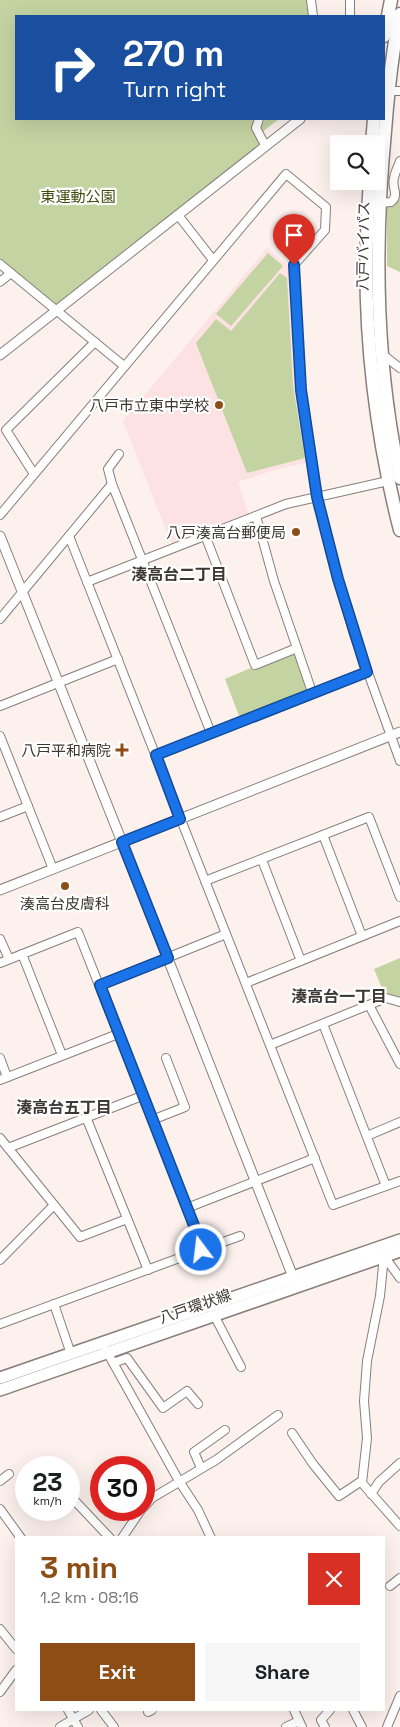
<!DOCTYPE html>
<meta charset="utf-8">
<style>
body{margin:0;font-family:"Space Grotesk","Noto Sans JP",sans-serif;background:#f6f6f6;color:#202124;height:100vh;display:flex;flex-direction:column;font-size:19px;white-space:nowrap}
*{box-sizing:border-box;margin:0}
p{font-size:16px;color:#757577}
.icon{flex:none;width:28px;height:28px;fill:none;stroke:currentColor;stroke-width:2;stroke-linecap:round;stroke-linejoin:round}
.map{position:relative;flex:1;overflow:hidden}
.side{position:absolute;left:15px;top:1536px;width:370px;height:175px;display:flex;flex-direction:column;background:#fff;border-radius:0px;box-shadow:0 5px 20px #0002}
.side>*{flex:none}
.hud{position:absolute;left:15px;top:15px;width:370px;height:105px;border-radius:0px;box-shadow:0 5px 20px #0002;background:#1a4fa0;color:#fff;overflow:hidden}
.tools{position:absolute;left:330px;top:135px;display:grid;gap:10px}
.tools a{display:grid;place-items:center;width:55px;height:55px;border-radius:0px;background:#fff;box-shadow:0 5px 20px #0002;font-size:25px}
.speed{position:absolute;left:15px;top:1456px;display:flex;gap:10px;font-size:25px;font-weight:700;text-align:center}
.speed>*{display:grid;place-content:center;width:65px;height:65px;border-radius:50%;background:#fff;box-shadow:0 5px 20px #0002;line-height:1}
.speed small{font-size:12px;font-weight:400}
.speed .limit{border:8px solid #d22;background:#fff;color:#111}
.pin{position:absolute;display:grid;place-items:center;width:42px;height:42px;color:#fff;margin:-51px -21px;border-radius:50% 50% 50% 0;rotate:-45deg;box-shadow:0 0 5px #0007}
.pin .icon{rotate:45deg}
.me{position:absolute;width:55px;margin:-28px;rotate:345deg;stroke-linejoin:round;filter:drop-shadow(0 0 4px #0008)}
.turn{display:flex;align-items:center;gap:18px;height:105px;padding:0 25px;font-size:22px}
.turn .icon{width:65px;height:65px;stroke-width:2.5}
.turn b{display:block;font-size:35px;line-height:42px}
.round{display:grid;place-items:center;flex:none;width:52px;height:52px;border-radius:0px;background:#f6f6f6}
.head{display:flex;align-items:center;justify-content:space-between;height:85px;padding:0 25px}
h1{font-size:30px;font-weight:800;line-height:38px;color:#8d4d15}
.action{display:flex;gap:10px;margin-top:auto;padding:10px 25px}
.action a{flex:1;height:58px;border-radius:0px;background:#8d4d15;color:#fff;font-size:20px;font-weight:800;line-height:58px;text-align:center}
.action a+a{background:#f6f6f6;color:#202124}
.map>svg:first-child{display:block}
.education{fill:#fde2e3}
.green{fill:#c3d3a2}
.lines{fill:none;stroke-linecap:round;stroke-linejoin:round}
.minor-casing{stroke:#887f7b;stroke-width:10}
.tertiary-casing{stroke:#887f7b;stroke-width:11}
.primary-casing{stroke:#887f7b;stroke-width:14}
.trunk-casing{stroke:#887f7b;stroke-width:15}
.minor{stroke:#fff;stroke-width:8}
.tertiary{stroke:#fff;stroke-width:9}
.primary{stroke:#fff;stroke-width:11}
.trunk{stroke:#fff;stroke-width:12}
.route-casing{stroke:#114b97;stroke-width:12}
.route{stroke:#1a73e8;stroke-width:9}
.poi-dot{fill:#8d4d15;stroke:#fff;stroke-width:2}
.labels{text-anchor:middle;dominant-baseline:central;stroke-width:4.5;stroke-linejoin:round;paint-order:stroke}
.park-label{font-size:15px;fill:#3e4d0c;stroke:#fff}
.street-label{font-size:15px;fill:#3c3836;stroke:#fff}
.poi-label{font-size:15px;fill:#3c3836;stroke:#fff;text-anchor:end}
.neighbourhood-label{font-size:16px;font-weight:bold;fill:#3c3836;stroke:#fff}
</style>
<div class="map">
<svg width="400" height="1727" viewBox="0 0 400 1727">
<rect width="100%" height="100%" fill="#fcf1ec"/>
<!-- education -->
<path class="education" d="M267,248L294,271L301,390L311,462L278,469L238,482L250,518L173,548L123,421Z"/>
<!-- green -->
<g class="green">
<path d="M0,0H311L313,16H16V119H259L258,122L265,145L57,310L0,264Z"/>
<path d="M265,119H279L261,133L259,129Z"/>
<path d="M399,198H400V272L387,266V206L395,204Z"/>
<path d="M268,253L283,266L231,326L216,314Z"/>
<path d="M280,273L287,278L293,386L305,458L247,473L196,343L216,319L231,331Z"/>
<path d="M297,648L312,692L241,721L225,679Z"/>
<path d="M400,958V1002L386,998L374,969Z"/>
</g>
<g class="lines">
<!-- minor casing -->
<g class="minor-casing">
<g id="minor">
<path d="M311,0L313,16"/>
<path d="M350,0V16"/>
<path d="M388,91H400"/>
<path d="M259,119L256,128L265,145"/>
<path d="M380,203L391,202C400,195 391,187 394,178C395,172 398,167 400,161"/>
<path d="M178,215L213,260"/>
<path d="M0,264L124,366"/>
<path d="M0,282L11,273"/>
<path d="M382,354L400,368"/>
<path d="M119,454L108,469L112,484L211,733"/>
<path d="M34,474L6,430L95,342"/>
<path d="M0,515L286,174L326,207L325,230L294,265L301,390L317,497L338,579L354,634L400,761"/>
<path d="M256,516L274,581L312,692"/>
<path d="M205,535L255,665L297,648"/>
<path d="M69,536L333,1205L400,1181"/>
<path d="M87,582L286,504L388,481"/>
<path d="M0,619L112,484"/>
<path d="M0,706L118,659"/>
<path d="M0,736L53,869"/>
<path d="M156,755L367,672"/>
<path d="M0,817L28,806"/>
<path d="M323,835L362,936"/>
<path d="M262,860L301,961"/>
<path d="M205,881L369,817L400,897"/>
<path d="M0,939L9,959"/>
<path d="M22,954L62,1055"/>
<path d="M0,963L78,932L202,1246L201,1250L0,1324"/>
<path d="M246,983L400,921"/>
<path d="M100,985L226,934"/>
<path d="M369,1005L400,1064"/>
<path d="M323,1024L386,1186"/>
<path d="M270,1045L386,998L400,1002"/>
<path d="M0,1058L7,1077"/>
<path d="M0,1080L118,1034"/>
<path d="M86,1117L148,1270"/>
<path d="M152,1120L185,1107L166,1058"/>
<path d="M367,1136L400,1122"/>
<path d="M0,1138L80,1237L127,1219"/>
<path d="M8,1148L142,1096"/>
<path d="M187,1208L315,1158"/>
<path d="M201,1250L240,1236"/>
<path d="M384,1256L380,1296L367,1361L364,1401L367,1438L362,1483L400,1526"/>
<path d="M384,1256L400,1278"/>
<path d="M0,1260L54,1205"/>
<path d="M54,1304L71,1354"/>
<path d="M214,1315L241,1367"/>
<path d="M106,1350L179,1481L198,1510L211,1538"/>
<path d="M113,1363L127,1358L163,1408L187,1391L198,1404"/>
<path d="M292,1433L313,1464L339,1496L360,1482L362,1483"/>
<path d="M201,1468L194,1452L225,1430"/>
<path d="M0,1481L9,1474"/>
<path d="M371,1494L379,1482L400,1463"/>
<path d="M76,1502L110,1538"/>
<path d="M144,1507L152,1498L216,1460L278,1415"/>
<path d="M0,1509L21,1538"/>
<path d="M122,1538L141,1510"/>
<path d="M390,1586L400,1578"/>
<path d="M0,1629L16,1649"/>
<path d="M0,1692L16,1670"/>
<path d="M68,1710L78,1727"/>
<path d="M101,1710L114,1727"/>
<path d="M294,1710L302,1727"/>
<path d="M353,1710L362,1727"/>
<path d="M148,1712L152,1710"/>
<path d="M60,1727L89,1710"/>
<path d="M286,1727L299,1721"/>
<path d="M325,1727L321,1720L330,1710"/>
<path d="M387,1727L400,1696"/>
</g>
</g>
<!-- tertiary casing -->
<g class="tertiary-casing">
<g id="tertiary">
<path d="M0,355L300,119"/>
<path d="M0,536L122,842L295,1282"/>
<path d="M0,890L400,732"/>
</g>
</g>
<!-- primary casing -->
<g class="primary-casing">
<g id="primary">
<path d="M0,1378L400,1240"/>
<path d="M0,1390L400,1251"/>
</g>
</g>
<!-- trunk casing -->
<g class="trunk-casing">
<g id="trunk">
<path d="M400,14C392,52 388,92 385,131C374,246 375,364 400,478"/>
<path d="M384,36L391,0"/>
<path d="M372,144L374,119"/>
<path d="M370,181C360,299 371,416 400,530"/>
</g>
</g>
<!-- minor -->
<use href="#minor" class="minor"/>
<!-- tertiary -->
<use href="#tertiary" class="tertiary"/>
<!-- primary -->
<use href="#primary" class="primary"/>
<!-- trunk -->
<use href="#trunk" class="trunk"/>
</g>
<g class="lines">
<!-- route casing -->
<g class="route-casing">
<path id="route" d="M201,1250L202,1246L100,985L168,958L122,842L180,819L156,755L367,672L338,579L317,497L301,390L294,265"/>
</g>
<!-- route -->
<use href="#route" class="route"/>
</g>
<!-- markers -->
<g class="poi-dot">
<circle cx="219" cy="405" r="5"/>
<circle cx="296" cy="532" r="5"/>
<path d="M119.5 742.5h5v5h5v5h-5v5h-5v-5h-5v-5h5z"/>
<circle cx="65" cy="886" r="5"/>
</g>
<g class="labels">
<!-- park labels -->
<g class="park-label">
<text x="78" y="196">東運動公園</text>
</g>
<!-- street labels -->
<g class="street-label">
<text transform="translate(363 246) rotate(-89)">八戸バイパス</text>
<text transform="translate(195 1306) rotate(-19)">八戸環状線</text>
</g>
<!-- poi labels -->
<g class="poi-label">
<text x="209" y="405">八戸市立東中学校</text>
<text x="286" y="532">八戸湊高台郵便局</text>
<text x="111" y="750">八戸平和病院</text>
<text x="65" y="903" text-anchor="middle">湊高台皮膚科</text>
</g>
<!-- neighbourhood labels -->
<g class="neighbourhood-label">
<text x="179" y="574">湊高台二丁目</text>
<text x="339" y="996">湊高台一丁目</text>
<text x="64" y="1107">湊高台五丁目</text>
</g>
</g>
</svg>
<div class="tools">
<a><svg class="icon" aria-label="search" viewBox="0 0 24 24"><circle cx="10" cy="10" r="6"/><path d="M15 15l6 6"/></svg></a>
</div>
<div class="speed"><div>23<small>km/h</small></div><div class="limit">30</div></div>
<div class="pin" style="left:294px;top:265px;background:#d93025"><svg class="icon" aria-label="arrive" viewBox="0 0 24 24"><path d="M6 21V4h12l-3 4 3 4H6"/></svg></div>
<svg class="me" style="left:201px;top:1250px" viewBox="-20 -20 40 40"><circle r="17" fill="#1a73e8" stroke="#fff" stroke-width="3"/><path d="M0-11L8 9 0 5-8 9z" fill="#fff"/></svg>
<div class="hud">
<div class="turn"><svg class="icon" aria-label="right" viewBox="0 0 24 24"><path d="M7 20v-9h11M14 6l5 5-5 5"/></svg><div><b>270 m</b>Turn right</div></div>
</div>
<section class="side">
<div class="head"><div><h1>3 min</h1><p>1.2 km · 08:16</p></div><a class="round" style="background:#d93025;color:#fff"><svg class="icon" aria-label="close" viewBox="0 0 24 24"><path d="M6 6l12 12M18 6L6 18"/></svg></a></div>
<div class="action"><a>Exit</a><a>Share</a></div>
</section>
</div>
